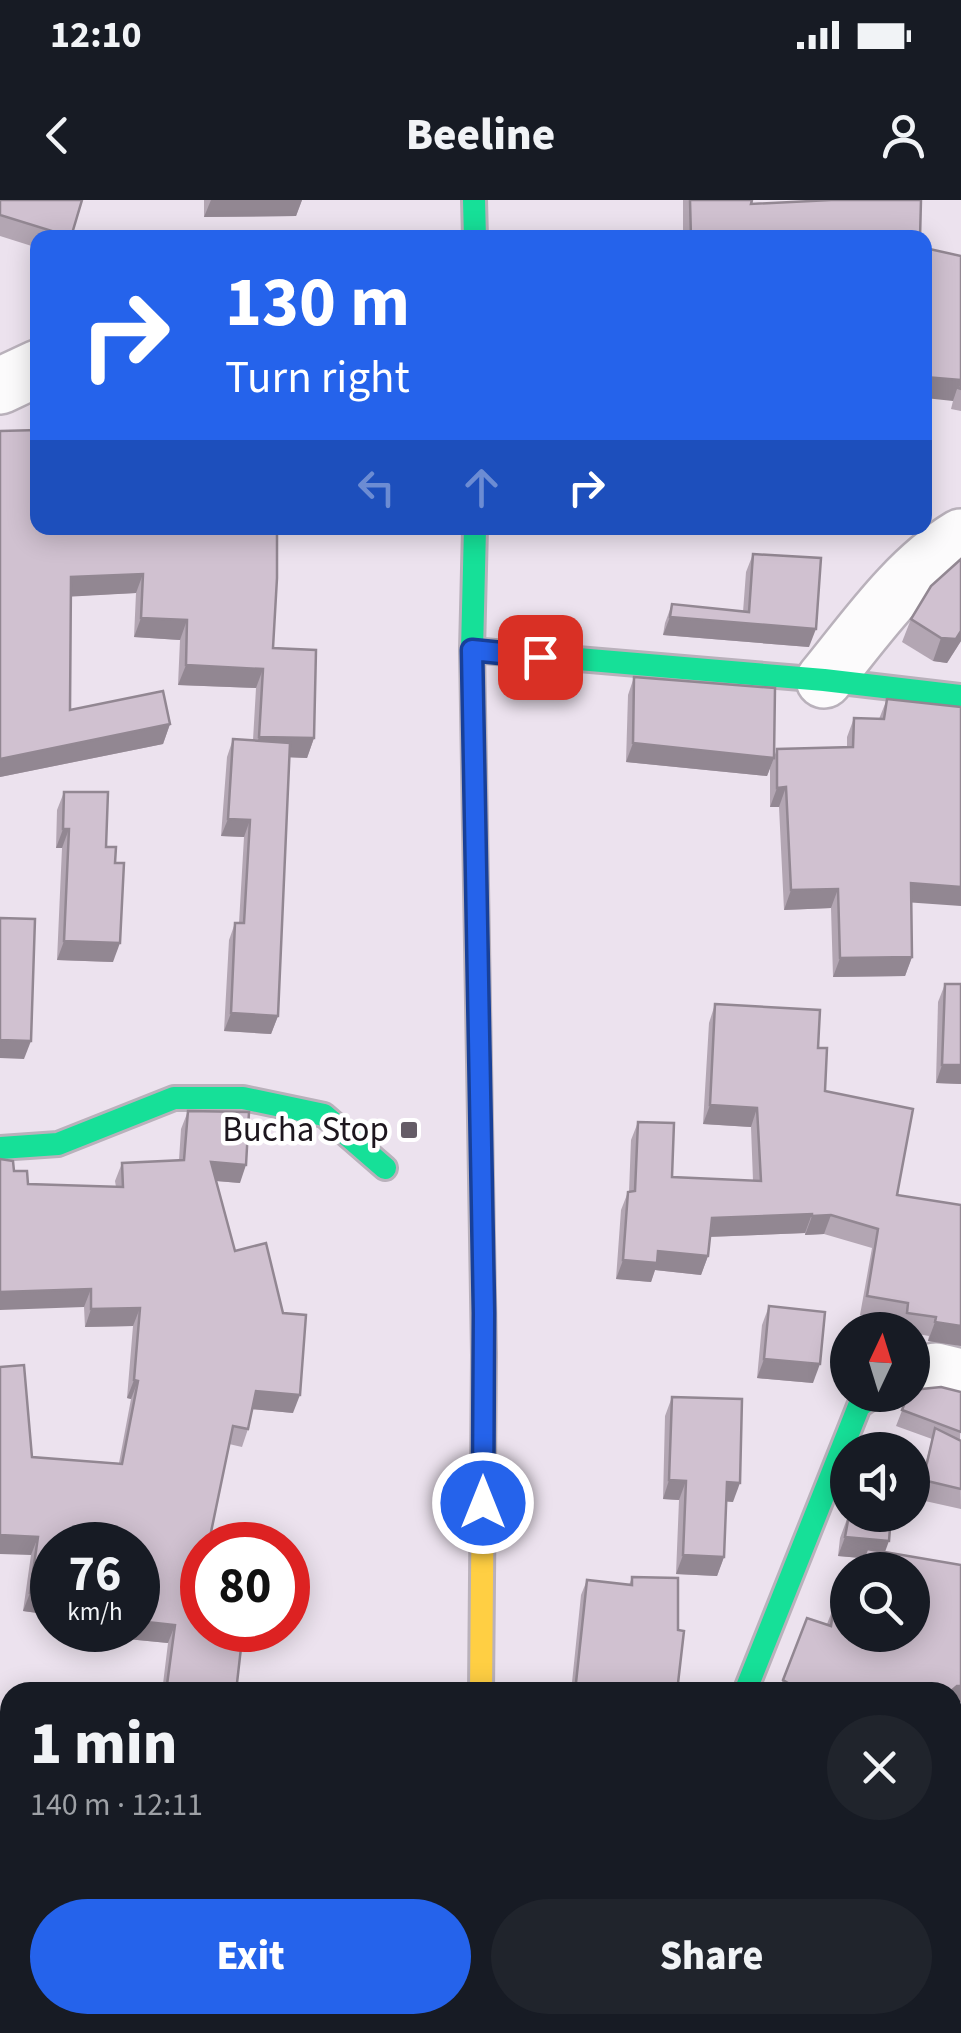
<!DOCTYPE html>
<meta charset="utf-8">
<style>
body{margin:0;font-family:"Source Sans 3",sans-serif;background:#20242c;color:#f1f3f6;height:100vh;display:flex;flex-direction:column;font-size:38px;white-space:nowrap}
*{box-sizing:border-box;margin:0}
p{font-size:32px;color:#9ea1a6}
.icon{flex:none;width:55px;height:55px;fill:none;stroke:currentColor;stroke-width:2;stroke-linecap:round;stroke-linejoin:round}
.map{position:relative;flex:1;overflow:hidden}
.drawer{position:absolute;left:0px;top:1482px;width:962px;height:352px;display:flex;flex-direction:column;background:#171b24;border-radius:30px 30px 0 0;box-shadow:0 5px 25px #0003}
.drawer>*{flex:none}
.guide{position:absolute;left:30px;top:30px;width:902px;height:305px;border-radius:20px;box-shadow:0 5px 25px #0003;background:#2563eb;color:#fff;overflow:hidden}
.needle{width:65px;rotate:4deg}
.controls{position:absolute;left:830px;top:1112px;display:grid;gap:20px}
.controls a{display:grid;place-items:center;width:100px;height:100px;border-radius:50%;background:#171b24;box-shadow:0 5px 25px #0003;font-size:50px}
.speed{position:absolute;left:30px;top:1322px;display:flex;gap:20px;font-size:50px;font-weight:700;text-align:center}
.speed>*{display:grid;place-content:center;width:130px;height:130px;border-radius:50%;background:#171b24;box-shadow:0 5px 25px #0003;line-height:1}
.speed small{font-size:25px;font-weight:400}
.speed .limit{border:15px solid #d22;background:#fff;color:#111}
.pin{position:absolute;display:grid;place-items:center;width:85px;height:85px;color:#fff;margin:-42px;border-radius:20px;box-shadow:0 5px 15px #0006}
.me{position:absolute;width:110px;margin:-55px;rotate:0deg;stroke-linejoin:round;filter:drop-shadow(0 0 8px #0008)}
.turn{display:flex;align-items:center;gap:35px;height:210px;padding:0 30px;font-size:45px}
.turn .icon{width:130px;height:130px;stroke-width:2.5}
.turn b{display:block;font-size:70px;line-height:85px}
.lanes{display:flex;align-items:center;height:95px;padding:0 30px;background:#0003;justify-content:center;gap:50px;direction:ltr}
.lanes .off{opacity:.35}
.round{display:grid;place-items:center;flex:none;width:105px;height:105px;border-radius:52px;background:#20242c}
.summary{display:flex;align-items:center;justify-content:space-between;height:170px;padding:0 30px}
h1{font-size:60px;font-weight:800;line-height:75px}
.action{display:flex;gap:20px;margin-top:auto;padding:20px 30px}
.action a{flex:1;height:115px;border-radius:60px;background:#2563eb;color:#fff;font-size:40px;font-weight:800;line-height:115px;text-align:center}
.action a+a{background:#20242c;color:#f1f3f6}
.status{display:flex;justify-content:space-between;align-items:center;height:70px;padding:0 50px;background:#171b24;direction:ltr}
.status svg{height:28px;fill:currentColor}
header{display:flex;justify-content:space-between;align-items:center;height:130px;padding:0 30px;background:#171b24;font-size:45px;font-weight:800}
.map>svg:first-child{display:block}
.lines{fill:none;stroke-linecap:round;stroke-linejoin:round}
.street-casing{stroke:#b9b1bb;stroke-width:60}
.fast-casing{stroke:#b9b1bb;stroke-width:28}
.slow-casing{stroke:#b9b1bb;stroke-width:28}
.street{stroke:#fcfbfc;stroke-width:55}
.fast{stroke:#16e098;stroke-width:22}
.slow{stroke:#ffcf43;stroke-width:22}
.wall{fill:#b3a6b3}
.shaded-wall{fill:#928792}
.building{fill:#d0c1d0;stroke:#928792;stroke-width:2.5}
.route-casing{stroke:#184099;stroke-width:25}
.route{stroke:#2563eb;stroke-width:18}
.poi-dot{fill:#655d67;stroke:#fff;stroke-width:4}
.labels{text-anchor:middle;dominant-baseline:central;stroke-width:9;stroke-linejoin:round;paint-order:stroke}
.poi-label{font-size:35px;fill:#1d161e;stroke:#fff;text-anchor:end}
</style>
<div class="status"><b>12:10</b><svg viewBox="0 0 49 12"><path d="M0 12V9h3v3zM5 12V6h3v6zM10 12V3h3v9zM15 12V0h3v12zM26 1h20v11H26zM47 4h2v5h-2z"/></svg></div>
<header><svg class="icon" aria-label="back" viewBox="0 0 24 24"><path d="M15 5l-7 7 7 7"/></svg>Beeline<svg class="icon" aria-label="person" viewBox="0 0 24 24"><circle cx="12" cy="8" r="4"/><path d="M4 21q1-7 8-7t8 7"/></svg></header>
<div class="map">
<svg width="961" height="1833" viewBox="0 0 961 1833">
<rect width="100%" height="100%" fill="#ece2ee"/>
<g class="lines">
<!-- street casing -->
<g class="street-casing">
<g id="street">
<path d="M0,186L38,168"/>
<path d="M824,480C865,430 905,371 961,337"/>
<path d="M912,1176L936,1171L961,1177"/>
<path d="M952,1544L961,1534"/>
<path d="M642,1833L651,1825"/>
</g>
</g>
<!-- fast casing -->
<g class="fast-casing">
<g id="fast">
<path d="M474,0L475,38"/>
<path d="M475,328L472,450L484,1155"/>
<path d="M472,450L824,480L961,496"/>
<path d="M0,948L58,944L174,898H243L324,915L385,968"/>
<path d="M745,1492L859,1206L875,1195"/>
</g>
</g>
<!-- slow casing -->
<g class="slow-casing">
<g id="slow">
<path d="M481,1492L484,1155"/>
<path d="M478,1825V1833"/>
</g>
</g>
<!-- street -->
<use href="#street" class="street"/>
<!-- fast -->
<use href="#fast" class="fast"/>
<!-- slow -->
<use href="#slow" class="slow"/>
</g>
<!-- wall -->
<g class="wall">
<path d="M0,0L71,38H38V48L0,36Z"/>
<path d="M204,0H302L296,16L204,17Z"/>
<path d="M683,0H752L751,4L920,38H683Z"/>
<path d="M961,56V211L951,209L953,201Z"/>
<path d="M38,215L277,328L273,448L314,538L307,558L289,557L278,816L271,834L224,831L229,740L235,723H239L244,637L221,636L227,557L233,539L253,540L256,488L178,485L180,440L134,437L136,393L71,396L70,510L170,524L163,544L0,577L32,230Z"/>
<path d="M753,354L809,447L663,435L665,423L672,404L743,412L746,372Z"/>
<path d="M961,359V441L947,463L933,461L902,442L911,419Z"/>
<path d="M634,477L774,558L767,576L626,562L628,495Z"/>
<path d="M887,499L912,703V757L905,776L833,777L831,708L784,710L779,607H770V568L777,549L847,547V537L854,518L879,519Z"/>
<path d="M64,592L106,647L113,762L57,760L62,648H56L57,610Z"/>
<path d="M945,784H961V884L936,883L938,802Z"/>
<path d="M715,804L818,848L825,891L897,995L961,1146L928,1141L929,1136L912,1133V1130H900L901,1122L860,1115L872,1048L824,1034L805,1035V1033L710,1037L708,1056L701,1075L655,1070L651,1082L616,1079L621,1010L628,992H629L631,940L638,922L672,977L753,981L751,927L703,924L709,823Z"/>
<path d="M188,911L240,983L216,981L235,1051L293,1213L252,1209L248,1229L242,1247L229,1244L210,1337L276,1437H242L236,1492H162L168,1443L107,1437L108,1430H138L52,1345V1415L23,1411L31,1355L32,1257L119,1263L131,1199L127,1198L133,1126L85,1127L84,1107L14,971L28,984L116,987L115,981L122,963L179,960L181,929Z"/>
<path d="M769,1106L813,1183L757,1178L762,1125Z"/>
<path d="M961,1192L960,1240L961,1309L916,1299L932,1239L896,1226L908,1195Z"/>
<path d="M672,1197L733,1302L726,1301L724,1357L717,1376L676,1374L679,1300L663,1299L665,1216Z"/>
<path d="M847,1319L885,1352L961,1365L960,1504L952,1492H778L807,1418L827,1424L834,1406L844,1407L863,1358L838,1356L840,1338Z"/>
<path d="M632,1377L677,1492H571L581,1395L587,1380L629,1385Z"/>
<path d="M952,1556H961V1648L952,1647Z"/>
<path d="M952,1714L961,1715V1714V1778L952,1777Z"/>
<rect x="128" y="1825" width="214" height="8"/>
<path d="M706,1825H894L893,1833H706Z"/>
</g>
<!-- shaded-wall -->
<g class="shaded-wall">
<path d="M211,0H302L296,16L204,17Z"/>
<path d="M925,177L960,180L953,201L925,198Z"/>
<path d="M793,328H896L893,335Z"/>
<path d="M143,374L136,393L64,397L71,377Z"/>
<path d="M670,417L816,429L809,447L663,435Z"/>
<path d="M141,418L187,420L180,440L134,437Z"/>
<path d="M961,431V441L947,463L933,461L941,438Z"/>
<path d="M186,465L263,469L256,488L178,485Z"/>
<path d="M170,524L163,544L0,577V559Z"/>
<path d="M259,537L314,538L307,558L252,556Z"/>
<path d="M633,543L774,558L767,576L626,562Z"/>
<path d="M786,587L779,607H770L777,588Z"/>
<path d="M228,619L250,620L244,637L221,636Z"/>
<path d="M63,629H69L62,648H56Z"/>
<path d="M911,683L961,687V706L904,702Z"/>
<path d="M838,689L831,708L784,710L791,690Z"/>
<path d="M64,741L120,743L113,762L57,760Z"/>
<path d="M912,757L905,776L833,777L840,758Z"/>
<path d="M231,813L278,816L271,834L224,831Z"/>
<path d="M0,840L31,841L24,859L0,858Z"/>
<path d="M942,865H961V884L936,883Z"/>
<path d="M710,905L757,908L751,927L703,924Z"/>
<path d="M211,962L246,965L240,983L205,980Z"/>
<path d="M812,1014L805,1033L705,1037L712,1018Z"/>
<path d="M831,1015L824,1034L805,1035L812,1016Z"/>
<path d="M658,1051L708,1056L701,1075L655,1070L651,1082L616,1079L623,1060Z"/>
<path d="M91,1089L84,1107L0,1110V1092Z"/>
<path d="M140,1108L133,1126L85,1127L91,1109Z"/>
<path d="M935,1122L961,1126V1146L928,1141Z"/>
<path d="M764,1159L820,1164L813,1183L757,1178Z"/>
<path d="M134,1180L138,1181L131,1199L127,1198Z"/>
<path d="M256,1191L300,1195L293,1213L250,1209Z"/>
<path d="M669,1280L686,1281L679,1300L663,1299Z"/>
<path d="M727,1282L740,1283L733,1302L720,1301Z"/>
<path d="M0,1335L38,1337L31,1355L0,1354Z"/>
<path d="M845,1337L889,1341L882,1360L838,1356Z"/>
<path d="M683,1355L724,1357L717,1376L676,1374Z"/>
<path d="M30,1393L52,1396V1415L23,1411Z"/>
<path d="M138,1421L175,1425L168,1443L107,1437L110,1430H138Z"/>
<path d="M240,1430H279L276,1437H237Z"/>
<path d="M957,1486H961V1502L952,1504V1492H950Z"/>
<path d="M10,1816V1825L29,1826L7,1833H0V1819Z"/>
</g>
<!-- building -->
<g class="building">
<path d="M0,0H82L71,37L0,15Z"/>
<path d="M690,0H752L751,4L831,0H921L920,38H691Z"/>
<path d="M925,48L961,56V189L958,188L960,180L925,177Z"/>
<path d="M38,230V328H277V378L273,448L316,450L314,538L259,537L263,469L186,465L187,420L141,418L143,374L71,377L70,510L163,491L170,524L0,559V231Z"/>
<path d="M753,354L821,358L816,429L670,417L672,404L749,412Z"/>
<path d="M961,359V431L956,439L941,438L911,419L931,386Z"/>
<path d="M634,477L775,488L774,558L633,543Z"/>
<path d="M887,499L961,507V687L911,683L912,757L840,758L838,689L791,690L786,587L777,588V549L853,547L854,518L884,519Z"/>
<path d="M233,539L290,543L278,816L231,813L235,723H244L250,620L228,619Z"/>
<path d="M64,592H108L106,647H116L115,663H124L120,743L64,741L69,629H63Z"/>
<path d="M0,718L35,719L31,841L0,840Z"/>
<path d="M945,784H961V865H942Z"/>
<path d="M715,804L820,810L818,848H827L825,891L913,909L897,995L961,1005V1126L935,1122L936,1117L907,1113L908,1103L867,1096L878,1029L831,1015L812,1016V1014L712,1018L708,1056L658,1051L657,1063L623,1060L628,992L635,991L638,922L674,923L672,977L761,981L757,908L710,905Z"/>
<path d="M188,911L249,912L246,965L211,962L235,1051L266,1043L283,1113L306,1115L300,1195L256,1191L248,1229L233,1226L210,1337H283V1345H202V1430H243L236,1492H166L175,1425L138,1421V1345H52V1396L30,1393L38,1337L0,1335V1167L24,1165L32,1257L122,1264L138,1181L134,1180L140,1108L91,1109V1089L0,1092V959L13,961L14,971H27L28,984L123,987L122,963L184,960Z"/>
<path d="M769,1106L825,1112L820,1164L764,1159Z"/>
<path d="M941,1187L961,1192V1232L902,1210L908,1195H912V1190Z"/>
<path d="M672,1197L742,1199L740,1283L727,1282L724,1357L683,1355L686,1281L669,1280Z"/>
<path d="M935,1228L961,1241V1289L923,1280Z"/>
<path d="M849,1315H891L889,1341L845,1337Z"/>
<path d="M867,1349L961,1365V1486H957L950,1492H803L783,1480L807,1418L831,1426L834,1406L844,1407L848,1399V1435H912V1370H859Z"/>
<path d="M632,1377L678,1378V1430L684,1431L677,1492H575L587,1380L632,1385Z"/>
<path d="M7,1549H10V1816L0,1819V1660L2,1643H0V1552L7,1553Z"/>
<path d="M952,1556H961V1628L956,1627L958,1617L952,1612Z"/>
<path d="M952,1714L961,1715V1759L952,1757Z"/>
<rect x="135" y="1825" width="207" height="8"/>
<path d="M711,1825H894L893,1833H711Z"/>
</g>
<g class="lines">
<!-- route casing -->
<g class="route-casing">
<path id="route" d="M483,1303L484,1113L472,450L540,457"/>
</g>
<!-- route -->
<use href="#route" class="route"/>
</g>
<!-- markers -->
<rect class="poi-dot" x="399" y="920" width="20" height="20" rx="5"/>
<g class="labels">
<!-- poi labels -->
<g class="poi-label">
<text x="389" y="930">Bucha Stop</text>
</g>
</g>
</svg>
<div class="controls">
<a><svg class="needle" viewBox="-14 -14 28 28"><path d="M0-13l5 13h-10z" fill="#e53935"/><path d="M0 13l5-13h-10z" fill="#9ea1a6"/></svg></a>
<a><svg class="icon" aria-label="sound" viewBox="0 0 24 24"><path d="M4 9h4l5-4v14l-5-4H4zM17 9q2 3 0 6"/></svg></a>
<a><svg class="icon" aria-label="search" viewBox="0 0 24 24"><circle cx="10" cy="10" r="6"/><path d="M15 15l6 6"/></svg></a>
</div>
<div class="speed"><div>76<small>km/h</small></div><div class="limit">80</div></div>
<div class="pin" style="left:540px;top:457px;background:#d93025"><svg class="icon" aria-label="arrive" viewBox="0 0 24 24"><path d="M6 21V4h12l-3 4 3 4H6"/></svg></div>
<svg class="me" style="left:483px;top:1303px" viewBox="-20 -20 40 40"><circle r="17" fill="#2563eb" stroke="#fff" stroke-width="3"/><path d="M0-11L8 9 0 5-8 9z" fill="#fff"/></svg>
<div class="guide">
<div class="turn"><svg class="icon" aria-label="right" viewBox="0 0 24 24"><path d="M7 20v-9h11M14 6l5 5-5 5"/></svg><div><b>130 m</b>Turn right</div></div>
<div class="lanes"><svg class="icon off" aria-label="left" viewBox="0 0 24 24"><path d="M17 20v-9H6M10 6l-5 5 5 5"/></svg><svg class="icon off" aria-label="ahead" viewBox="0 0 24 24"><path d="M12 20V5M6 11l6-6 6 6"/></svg><svg class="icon" aria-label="right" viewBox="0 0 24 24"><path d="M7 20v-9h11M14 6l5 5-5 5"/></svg></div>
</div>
<section class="drawer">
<div class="summary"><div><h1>1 min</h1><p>140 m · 12:11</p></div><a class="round"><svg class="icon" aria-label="close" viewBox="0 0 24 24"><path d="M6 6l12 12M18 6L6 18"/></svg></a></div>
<div class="action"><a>Exit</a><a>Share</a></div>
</section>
</div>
